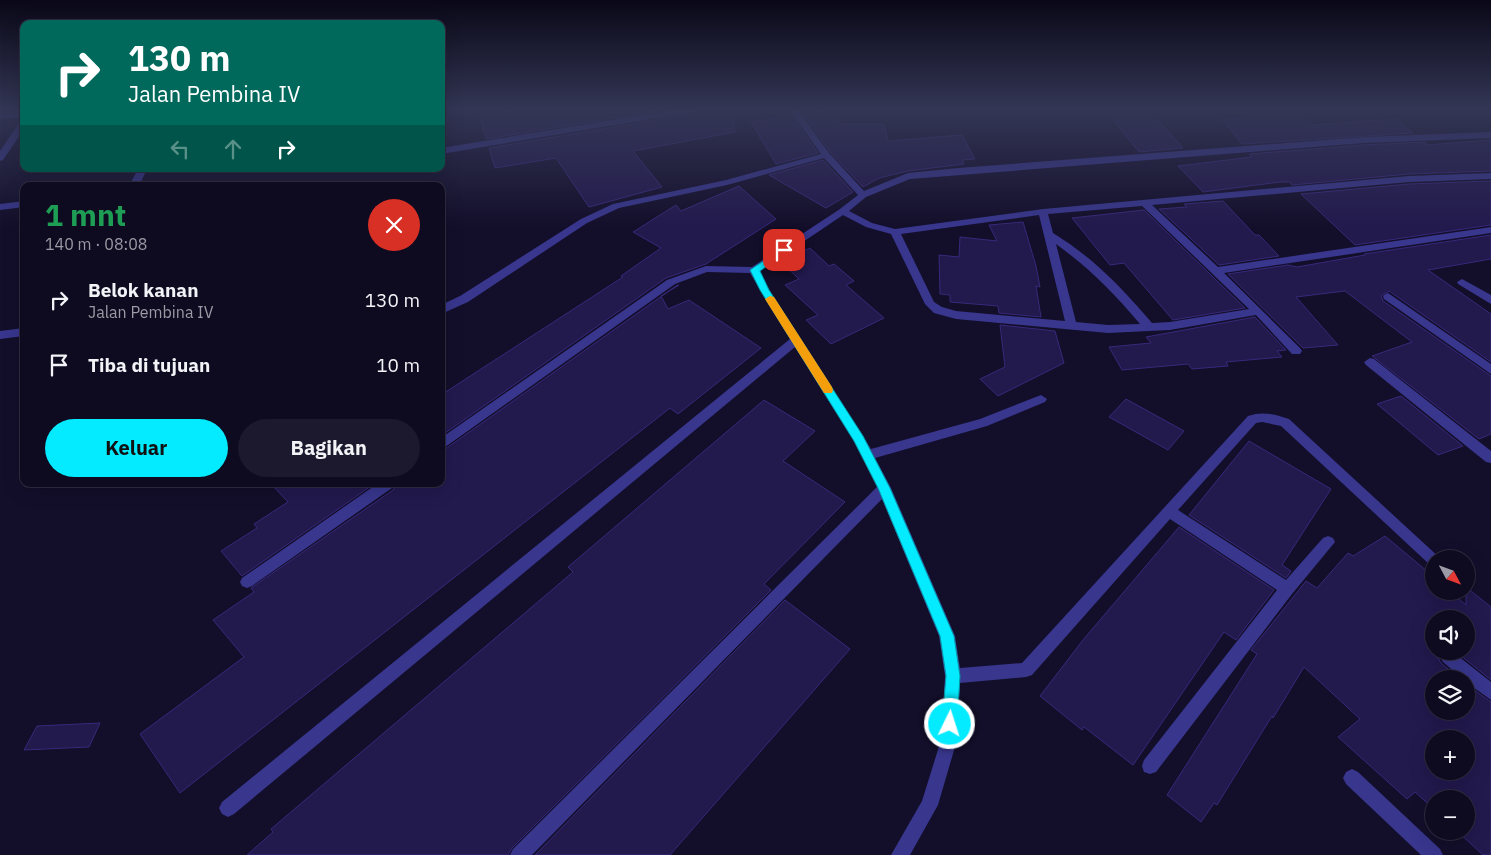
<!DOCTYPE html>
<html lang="id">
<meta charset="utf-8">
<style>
body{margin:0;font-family:"IBM Plex Sans",sans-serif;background:#1c182d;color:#f1f3f6;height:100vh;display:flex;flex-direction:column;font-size:19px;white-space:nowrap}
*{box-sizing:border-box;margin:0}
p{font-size:16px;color:#9b9aa5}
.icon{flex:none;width:28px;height:28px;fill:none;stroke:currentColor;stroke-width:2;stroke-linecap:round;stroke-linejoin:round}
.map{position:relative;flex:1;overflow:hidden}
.sheet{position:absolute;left:20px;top:182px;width:425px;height:305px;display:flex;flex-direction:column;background:#0e0a20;border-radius:10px;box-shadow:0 5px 20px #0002,0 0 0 1px #2e2b3e}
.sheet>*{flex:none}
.guide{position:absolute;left:20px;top:20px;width:425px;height:152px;border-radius:10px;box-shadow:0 5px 20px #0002,0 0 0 1px #2e2b3e;background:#00695c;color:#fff;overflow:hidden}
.needle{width:32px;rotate:131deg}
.fabs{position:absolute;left:1425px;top:550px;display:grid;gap:10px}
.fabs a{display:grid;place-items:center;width:50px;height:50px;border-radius:50%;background:#0e0a20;box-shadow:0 5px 20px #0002,0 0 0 1px #2e2b3e;font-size:25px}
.pin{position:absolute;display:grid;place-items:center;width:42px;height:42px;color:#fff;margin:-21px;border-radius:10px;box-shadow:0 2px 8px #0006}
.me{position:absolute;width:55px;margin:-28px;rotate:4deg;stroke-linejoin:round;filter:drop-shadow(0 0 4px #0008)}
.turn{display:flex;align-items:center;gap:18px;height:105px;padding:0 25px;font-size:22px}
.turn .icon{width:65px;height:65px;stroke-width:2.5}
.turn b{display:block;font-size:35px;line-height:42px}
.lanes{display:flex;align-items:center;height:48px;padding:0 25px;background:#0003;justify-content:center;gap:25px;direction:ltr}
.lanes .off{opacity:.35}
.round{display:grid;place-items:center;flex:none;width:52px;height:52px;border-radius:26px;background:#1c182d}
.summary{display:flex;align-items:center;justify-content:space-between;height:85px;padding:0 25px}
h1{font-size:30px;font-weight:700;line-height:38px;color:#1e9e55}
.primary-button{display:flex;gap:10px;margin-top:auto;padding:10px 25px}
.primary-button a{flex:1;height:58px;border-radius:30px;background:#04eaff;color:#111;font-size:20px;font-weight:700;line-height:58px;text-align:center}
.primary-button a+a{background:#1c182d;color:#f1f3f6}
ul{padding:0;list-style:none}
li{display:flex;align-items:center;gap:15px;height:65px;padding:0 25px}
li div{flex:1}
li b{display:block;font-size:19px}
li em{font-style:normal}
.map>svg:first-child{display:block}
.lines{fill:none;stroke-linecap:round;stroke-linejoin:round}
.stream{fill:#08244f;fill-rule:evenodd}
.building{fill:#22194d;stroke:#38297a;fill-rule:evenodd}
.street{fill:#38368d;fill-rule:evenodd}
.route{fill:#04eaff;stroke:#0398a6}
.slow{fill:#f59e0b}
</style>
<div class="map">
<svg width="1491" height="855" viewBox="0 0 1491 855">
<rect width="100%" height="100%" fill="#130e2a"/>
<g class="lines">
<!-- stream -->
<path class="stream" d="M1484,109H1491V112L1485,110Z"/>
</g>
<!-- building -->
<g class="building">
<path d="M527,109H671L486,139L479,115Z"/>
<path d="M699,109H732L735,132L633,151L662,187L589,207L556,158L495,168L489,148L693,114Z"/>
<path d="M833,109L841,124H884L888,141L962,135L975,159L962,160L964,164L908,171L879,178L863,187L830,152L803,114Z"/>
<path d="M1104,109H1148L1183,148L1139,152Z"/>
<path d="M792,116L818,153L776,164L751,122Z"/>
<path d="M1304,117L1311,125L1396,119L1413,133L1242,144L1222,119Z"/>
<path d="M1491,140V171L1409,174L1292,185L1290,182H1280L1203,192L1178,166L1252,157L1249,154L1364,145L1425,142L1427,145Z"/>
<path d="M823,160L853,192L826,208L769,175Z"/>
<path d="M1491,181V225L1355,245L1301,194L1409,184Z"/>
<path d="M739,186L776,219L706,264L666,278L441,436V395L623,277L621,276L661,248L633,232L676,205L681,211Z"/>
<path d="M1223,201L1255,235H1259L1279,256L1219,265L1159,209L1187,207L1184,204Z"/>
<path d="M1144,210L1245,308L1173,320L1124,263L1110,265L1072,218Z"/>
<path d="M1023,222L1036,266L1040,287L1036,286L1041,317L999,313L998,306L950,302V295L940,294L939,255L959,257L960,237L997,241L989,225Z"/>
<path d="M1491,235V259L1428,270L1491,314V362L1389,291L1381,296L1383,301L1491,376V434L1479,439L1372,356L1412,342L1345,291L1296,297L1338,345L1303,348L1228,274L1288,265L1297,267L1365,255L1364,254Z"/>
<path d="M810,248L829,266L834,264L854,281L846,285L884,318L831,344L806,320L818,315L785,285L799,279L780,261Z"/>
<path d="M679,285L661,296L668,309L689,300L761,348L678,414L670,408L180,793L140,734L244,657L213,620L254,592L251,588L393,490L396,484H441V452L676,286Z"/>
<path d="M1255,317L1286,350L1277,351L1282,357L1226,362L1228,366L1192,369L1188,364L1122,370L1109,347L1151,343L1146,337Z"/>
<path d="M1000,325L1055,331L1064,363L998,396L980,379L1005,367Z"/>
<path d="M1401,396L1463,446L1438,455L1377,404Z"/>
<path d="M1126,399L1184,431L1168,450L1109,417Z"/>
<path d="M764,400L815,431L783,461L845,502L764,584L771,590L512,848L508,855H247L273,832L271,829L573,572L568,567Z"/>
<path d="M1249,441L1331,489L1282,565L1291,571L1286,578L1189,515Z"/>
<path d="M271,484H374L242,576L221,551L257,528L254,524L288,502Z"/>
<path d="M1179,527L1274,590L1236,640L1224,632L1133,765L1084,727L1082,730L1040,696L1083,640Z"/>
<path d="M1385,536L1434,577V591H1450L1466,605V587L1491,607V680L1455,651H1466V619H1434V651H1441L1438,658L1441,663L1460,679H1434V711H1466V684L1491,702V855H1483L1457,831H1466V799H1434V809L1415,792L1407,799L1338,737L1360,719L1304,667L1273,718L1272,716L1217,805L1214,803L1201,822L1167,795L1257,654L1251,650L1306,581L1317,588L1348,553L1353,556ZM1434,739H1466V771H1434Z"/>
<path d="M785,600L850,649L670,855H535Z"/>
<path d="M100,723L89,747L24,750L37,726Z"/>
</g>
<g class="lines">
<!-- street -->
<g class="street">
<path d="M680,109H697L693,112L441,154V148Z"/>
<path d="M789,109H797L829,153L864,191L908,173L958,168L1364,137L1491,132V138L1364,143L910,179L866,197L849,211L872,223L895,229L1043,209L1409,176L1491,173V179L1409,182L1152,205L1218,267L1491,227V233L1224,273L1300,348L1302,351L1300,354H1292L1256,315L1170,330L1108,333L956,319L934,313L925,304L891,234L866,227L843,215L760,271L769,290L871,449L980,419L1041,395L1047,399L1045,402L987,426L875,458L891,488L955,636L960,668L1022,663L1248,416C1262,411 1275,414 1289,419L1441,559H1434V566L1429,564L1281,426L1262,422L1256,423L1178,510L1286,580L1323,538L1328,536L1333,538L1335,542L1292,594L1156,772L1150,774L1144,772L1142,766L1144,760L1277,590L1170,519L1032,675L1026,677L960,683L957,740L938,805L910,855H891L922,801L941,740L945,676L939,636L882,499L532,855H510L513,849L877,487L854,441L795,347L234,814L228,817L222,814L219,808L222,802L790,339L750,273L707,272L675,284L441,450V438L667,280L706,266L752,267L840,209L858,195L824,158L727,185L619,208L587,223L468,302L441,314V305L460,296L581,219L613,204L726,180L821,154ZM1142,206L1249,309L1170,322L1152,323C1120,286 1095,259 1053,233L1048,214ZM1039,215L1065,321L956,311L942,307L934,302L901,234ZM1056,244C1089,268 1113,292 1140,324L1108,325L1076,322Z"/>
<path d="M24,111V117L0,119V113Z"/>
<path d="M21,120H24V129L3,160L0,161V151Z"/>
<path d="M138,169H147L139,186H129Z"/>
<path d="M24,201V207L0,210V204Z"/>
<path d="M1462,279L1491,295V304L1458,284L1457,282Z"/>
<path d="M1388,293L1491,364V374L1384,299L1383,297L1384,295Z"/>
<path d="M24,328V336L0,339V331Z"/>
<path d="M1370,358L1374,359L1491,451V463L1486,462L1366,365L1364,362Z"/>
<path d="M377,484H394L392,488L252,586L247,588L242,586L240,582L242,578Z"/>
<path d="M1443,652H1453L1491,682V700L1466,682V679H1463L1443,662L1440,657Z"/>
<path d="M1352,769L1358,772L1440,849L1443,855H1421L1346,784L1343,778L1346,772Z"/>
</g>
</g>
<!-- sky -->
<linearGradient id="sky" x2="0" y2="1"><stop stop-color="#0a0817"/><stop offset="0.48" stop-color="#333655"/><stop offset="1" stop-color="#333655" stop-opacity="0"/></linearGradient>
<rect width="1491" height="228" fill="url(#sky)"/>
<!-- route -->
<path class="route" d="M784,247L787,248V252L760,271L769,290L863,436L890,488L954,636L960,676L957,724L955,729L950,731L944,729L942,724L946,676L940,636L878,488L854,441L760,290L750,270Z"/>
<!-- slow -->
<path class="slow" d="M770,296L774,297L832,387L833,390L832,393H824L765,299Z"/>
</svg>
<div class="fabs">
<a><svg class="needle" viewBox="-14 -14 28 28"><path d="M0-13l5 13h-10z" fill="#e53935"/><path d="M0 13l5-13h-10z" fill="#9b9aa5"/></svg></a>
<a><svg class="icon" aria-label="sound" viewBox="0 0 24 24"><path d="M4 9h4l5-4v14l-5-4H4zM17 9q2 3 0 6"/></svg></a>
<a><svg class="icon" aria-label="layers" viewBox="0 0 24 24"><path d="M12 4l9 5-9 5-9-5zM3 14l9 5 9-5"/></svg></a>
<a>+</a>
<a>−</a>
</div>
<div class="pin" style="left:784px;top:250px;background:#d93025"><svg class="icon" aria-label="arrive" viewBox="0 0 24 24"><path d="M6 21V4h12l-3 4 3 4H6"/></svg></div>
<svg class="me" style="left:950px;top:724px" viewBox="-20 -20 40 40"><circle r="17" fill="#04eaff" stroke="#fff" stroke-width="3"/><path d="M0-11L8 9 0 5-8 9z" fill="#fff"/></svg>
<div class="guide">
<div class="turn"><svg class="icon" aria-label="right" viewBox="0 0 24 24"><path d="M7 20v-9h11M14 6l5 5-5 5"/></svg><div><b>130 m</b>Jalan Pembina IV</div></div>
<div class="lanes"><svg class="icon off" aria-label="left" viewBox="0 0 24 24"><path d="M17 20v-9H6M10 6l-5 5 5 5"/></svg><svg class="icon off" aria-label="ahead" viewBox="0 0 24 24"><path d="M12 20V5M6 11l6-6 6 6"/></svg><svg class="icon" aria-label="right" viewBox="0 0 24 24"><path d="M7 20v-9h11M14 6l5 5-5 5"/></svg></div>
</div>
<section class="sheet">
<div class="summary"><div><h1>1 mnt</h1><p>140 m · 08:08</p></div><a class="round" style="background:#d93025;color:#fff"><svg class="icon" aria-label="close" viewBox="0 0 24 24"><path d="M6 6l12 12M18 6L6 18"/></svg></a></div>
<ul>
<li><svg class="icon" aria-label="right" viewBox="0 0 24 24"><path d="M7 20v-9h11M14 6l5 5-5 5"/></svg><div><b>Belok kanan</b><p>Jalan Pembina IV</p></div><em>130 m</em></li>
<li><svg class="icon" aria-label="arrive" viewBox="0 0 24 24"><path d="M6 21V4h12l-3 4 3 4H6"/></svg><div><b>Tiba di tujuan</b></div><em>10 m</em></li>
</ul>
<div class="primary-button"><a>Keluar</a><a>Bagikan</a></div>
</section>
</div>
